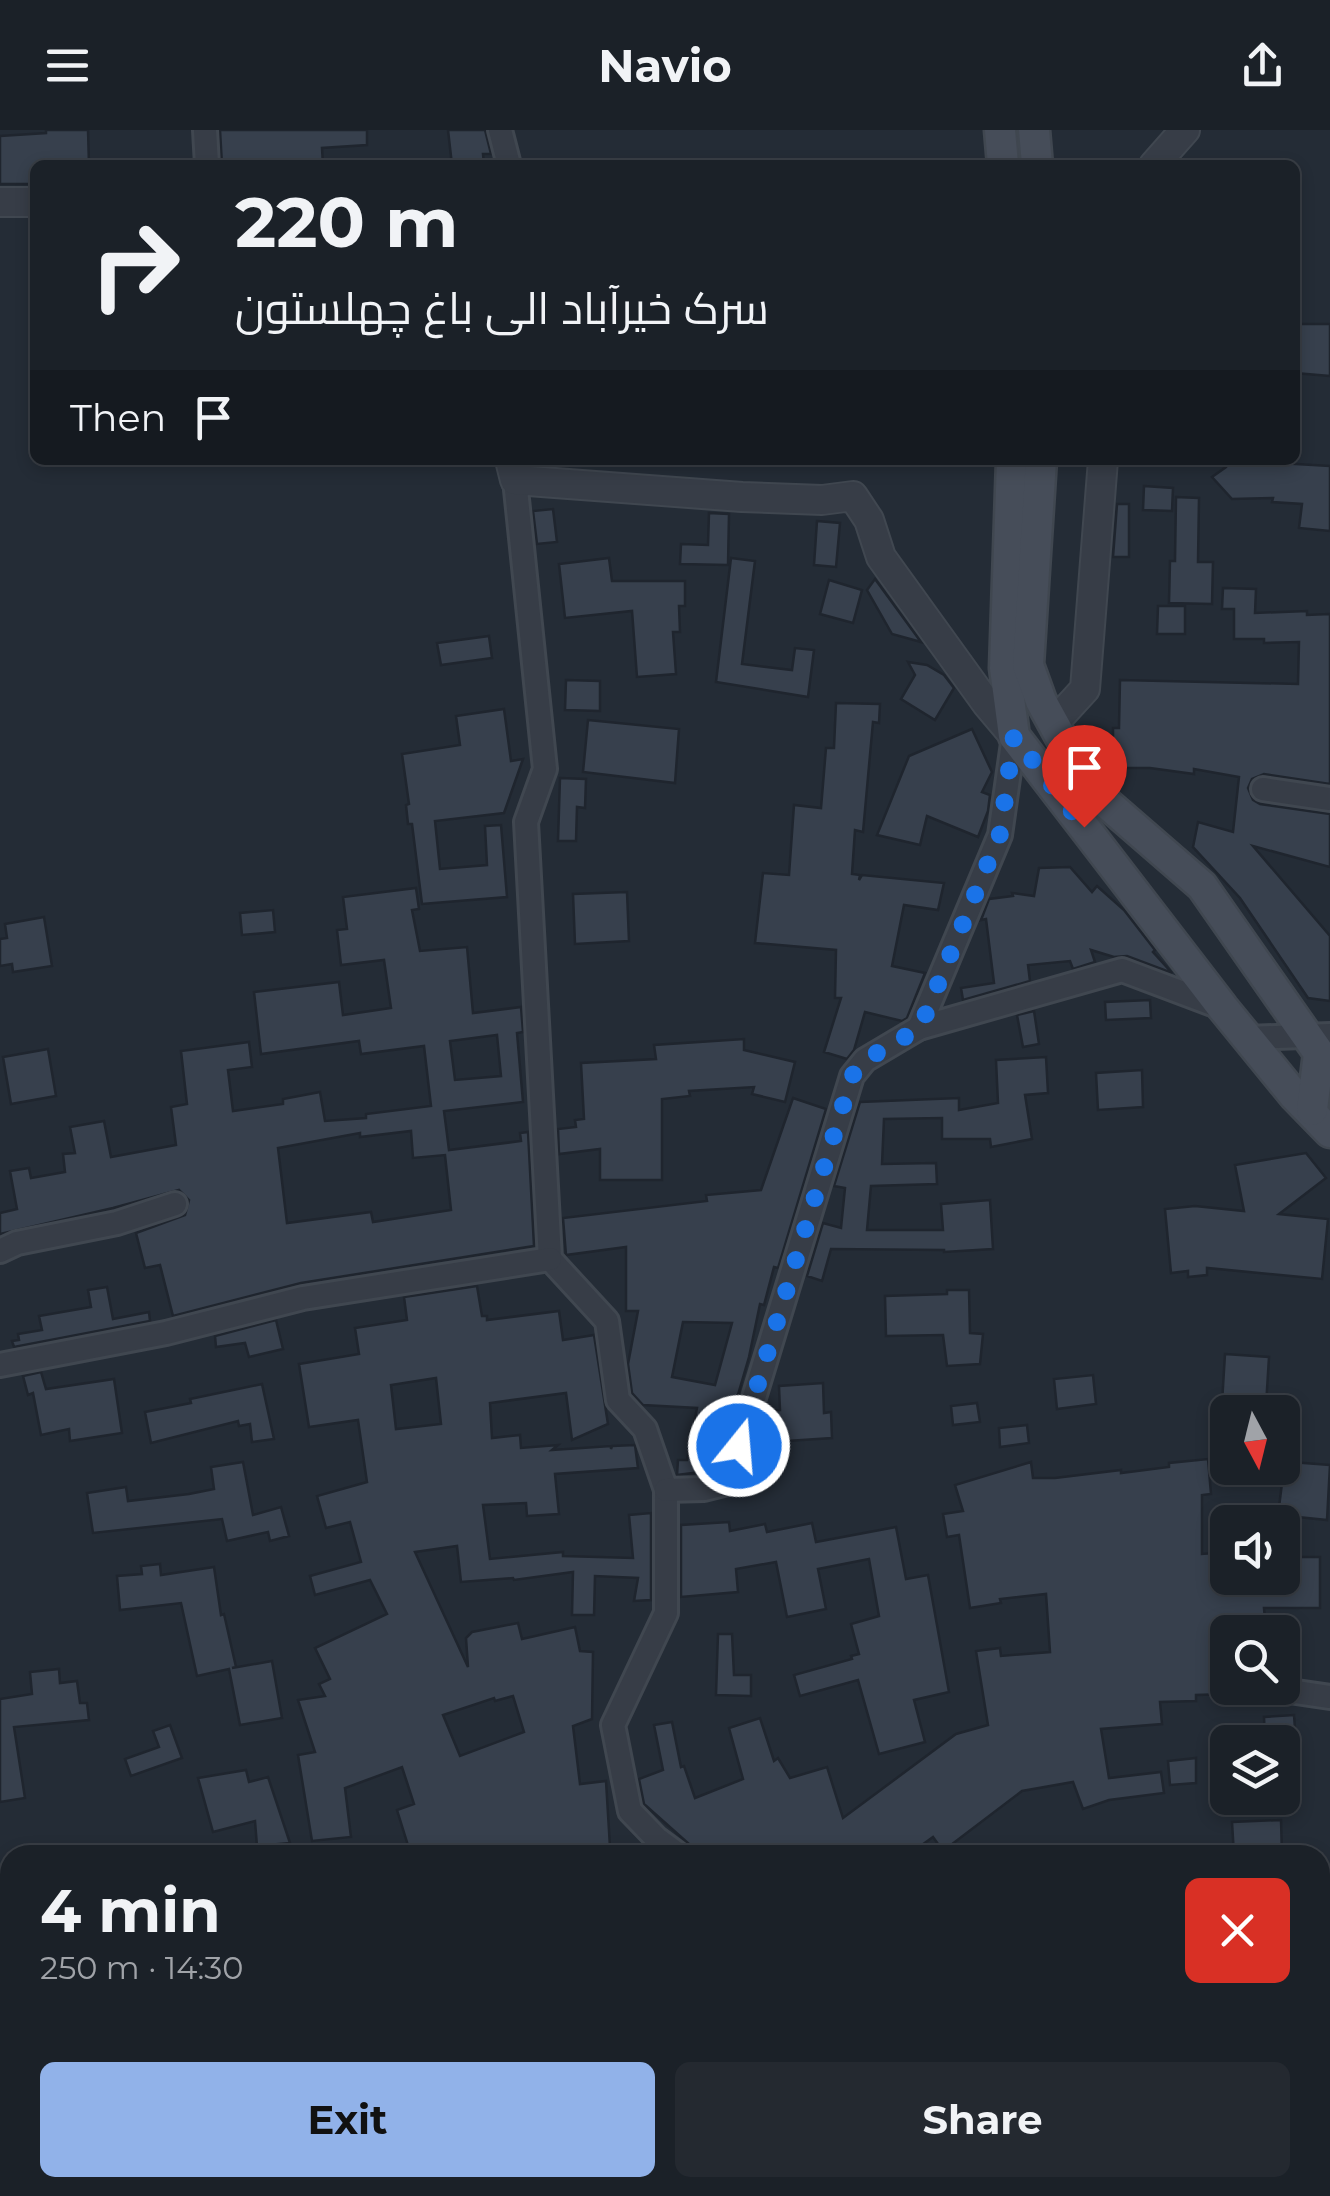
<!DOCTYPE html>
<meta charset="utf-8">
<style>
body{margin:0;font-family:Montserrat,Cairo,sans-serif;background:#242930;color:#f1f3f6;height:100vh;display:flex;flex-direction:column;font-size:38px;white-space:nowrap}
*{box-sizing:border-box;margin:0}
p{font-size:32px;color:#a0a3a8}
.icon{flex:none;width:55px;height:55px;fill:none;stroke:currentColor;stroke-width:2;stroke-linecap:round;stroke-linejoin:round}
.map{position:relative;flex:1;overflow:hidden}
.panel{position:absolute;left:0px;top:1715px;width:1330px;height:352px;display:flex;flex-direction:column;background:#1b2128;border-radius:30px 30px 0 0;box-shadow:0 5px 15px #0003,0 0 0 2px #393e45}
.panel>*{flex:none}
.guide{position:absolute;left:30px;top:30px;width:1270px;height:305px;border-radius:15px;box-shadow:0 5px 15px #0003,0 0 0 2px #393e45;background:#1b2128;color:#f1f3f6;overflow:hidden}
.needle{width:65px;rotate:173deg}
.buttons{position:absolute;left:1210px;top:1265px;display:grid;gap:20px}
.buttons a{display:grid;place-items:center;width:90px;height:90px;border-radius:15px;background:#1b2128;box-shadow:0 5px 15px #0003,0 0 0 2px #393e45;font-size:50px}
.pin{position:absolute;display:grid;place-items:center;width:85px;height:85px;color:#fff;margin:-102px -42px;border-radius:50% 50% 50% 0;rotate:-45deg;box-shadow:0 0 10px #0007}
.pin .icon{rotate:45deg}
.me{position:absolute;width:110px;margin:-55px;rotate:17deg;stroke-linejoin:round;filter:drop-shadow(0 0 8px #0008)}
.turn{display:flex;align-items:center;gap:35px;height:210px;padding:0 40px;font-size:45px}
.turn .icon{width:130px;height:130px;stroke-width:2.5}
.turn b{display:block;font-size:70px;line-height:85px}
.then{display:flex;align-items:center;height:95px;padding:0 40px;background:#0003;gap:20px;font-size:38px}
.round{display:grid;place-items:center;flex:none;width:105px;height:105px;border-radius:15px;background:#242930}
.head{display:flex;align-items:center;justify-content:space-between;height:170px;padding:0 40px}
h1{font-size:60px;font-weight:700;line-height:75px}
.primary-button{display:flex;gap:20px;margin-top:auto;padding:20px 40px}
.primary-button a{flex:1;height:115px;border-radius:15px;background:#91b2e9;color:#111;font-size:40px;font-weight:700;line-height:115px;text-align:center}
.primary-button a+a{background:#242930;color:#f1f3f6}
header{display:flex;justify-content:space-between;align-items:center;height:130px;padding:0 40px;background:#1b2128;font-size:45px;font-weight:700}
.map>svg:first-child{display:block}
.green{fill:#263537}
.building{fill:#37404d;stroke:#1f252e;stroke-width:2.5;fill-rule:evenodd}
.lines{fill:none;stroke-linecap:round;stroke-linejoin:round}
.minor-casing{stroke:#404750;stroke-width:28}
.tertiary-casing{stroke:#404750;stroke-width:32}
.secondary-casing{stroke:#404750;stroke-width:35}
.minor{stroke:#373d47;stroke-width:22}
.tertiary{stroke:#373d47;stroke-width:28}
.secondary{stroke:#464d59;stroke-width:30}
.route{stroke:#1a73e8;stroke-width:18;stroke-dasharray:0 32.4}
</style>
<header><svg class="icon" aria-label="menu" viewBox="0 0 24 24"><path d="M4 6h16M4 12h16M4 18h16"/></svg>Navio<svg class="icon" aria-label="share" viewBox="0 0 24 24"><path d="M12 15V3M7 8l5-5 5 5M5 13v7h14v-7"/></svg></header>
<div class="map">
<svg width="1330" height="2066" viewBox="0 0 1330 2066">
<rect width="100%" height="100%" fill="#242c36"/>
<!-- green -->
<path class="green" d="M1320,1856H1330V2066H1172L1173,2058H1320Z"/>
<!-- building -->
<g class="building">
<path d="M46,0H88L89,35H35V54H0V6L46,3Z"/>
<path d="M220,0H367V15L322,18L323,35H222Z"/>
<path d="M448,0H485L491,24H483L484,35H452Z"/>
<path d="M1295,194H1330V246L1295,243Z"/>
<path d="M1226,330L1330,336V401L1299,398L1302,374L1272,372L1273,368L1232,369L1212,347L1226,337Z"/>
<path d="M1144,356L1173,358L1172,381L1143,380Z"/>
<path d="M1176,367L1199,368L1198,432H1213L1212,474L1169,473L1170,431H1175Z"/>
<path d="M1117,374H1129V427H1113Z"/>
<path d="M553,379L557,412L537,414L533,381Z"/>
<path d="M709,383L729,384L728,435L680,434L681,414L708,415Z"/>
<path d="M817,391L840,393L836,437L814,435Z"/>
<path d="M609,428L612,451H685V476H679L680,502H673L676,544L637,547L632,481L565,488L559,434Z"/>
<path d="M731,428L755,431L742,534L792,540L795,518L814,520L808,567L716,552Z"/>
<path d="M875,449L921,512L892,504L867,460Z"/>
<path d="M829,450L862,460L853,493L820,484Z"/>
<path d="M1223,458L1256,459L1255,483L1307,481V485L1330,484V654L1264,644L1252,649L1248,658L1253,670L1260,674L1330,684V737L1253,716L1330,806V871L1308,868L1240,768L1193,717L1198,692L1233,702L1239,647L1194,639V644L1150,638H1113V598H1119L1120,550L1298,554L1299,512L1264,513V509H1234V479H1222Z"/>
<path d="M1158,476H1185V504H1157Z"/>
<path d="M489,506L492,528L441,535L437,513Z"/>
<path d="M908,532L927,535L944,545L954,558L935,590L901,569L915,545Z"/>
<path d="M566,550L600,551V581L565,580Z"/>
<path d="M836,573L880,574L879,593L873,592L863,702L855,700L852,744L860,745L859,750L862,745L944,753L938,780L904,775L892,836L925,843L907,888L902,891L865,882L854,920L847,929L824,922L841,868H835L836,820L755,813L763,743L789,745L794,675L821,678L826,618H834Z"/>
<path d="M504,579L511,631L523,629L504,683L435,691L440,739L487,735L485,696L501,695L507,767L422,774L412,694H408L406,675L409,674L402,624L460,615L456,586Z"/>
<path d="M588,590L679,599L675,653L583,642Z"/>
<path d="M972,599L992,642L982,662L990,665L988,681L978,707L927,686L920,715L877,705L909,626Z"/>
<path d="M560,648L586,649L585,678L577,677L576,711H558Z"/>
<path d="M1070,737L1092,762L1097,756L1124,780L1155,820L1153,822L1172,843L1127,826L1114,827L1091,820L1095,832L1073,839L1070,831L1028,835L1030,851L963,870L961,858L994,853L986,789L981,790L989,769L1013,766L1012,763L1034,766L1039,738Z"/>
<path d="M416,758L419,779L412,780L420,821L467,817L473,883L521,877L523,902L517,903L523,972L444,981L449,1020L521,1011L520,1003L528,1002L534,1116L301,1153L173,1186L160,1135L145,1138L136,1103L185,1085L189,1070L179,1060L113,1078L0,1104V1083L17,1079L10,1041L29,1038L31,1048L65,1042L63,1024L75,1023L70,997L104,991L111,1027L176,1015L171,977L187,974L181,921L249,912L252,937L228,940L233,981L283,974V969L320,962L325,991L366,988V984L431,976L424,916L361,924L359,911L261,924L254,862L339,852L343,885L391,878L384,830L341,835L337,800L347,799L343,767ZM497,905L501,946L455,950L450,911ZM411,1001L413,1028L445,1025L451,1080L373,1092L371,1082L287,1093L278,1018L360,1003V1007Z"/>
<path d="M627,762L629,811L575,814L573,764Z"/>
<path d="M273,780L275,802L242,805L240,783Z"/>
<path d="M44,787L52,836L13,842L12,834L0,836V809L7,808L5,794Z"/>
<path d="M1150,870L1151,888L1106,890L1105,872Z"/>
<path d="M1034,881L1039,914L1023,917L1017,885Z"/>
<path d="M744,909V920L795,932L785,972L752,964L754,957L689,961L690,966L662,969V1050H600V1019L559,1024L558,999L576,997L575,990L584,989L581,933L656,929L654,915Z"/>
<path d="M48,919L56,966L11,974L3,927Z"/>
<path d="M1046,927L1048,963L1025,965L1032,1009L991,1017L990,1009H942V988L884,989L882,1034L936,1033L937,1054L871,1056L867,1100H943L941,1074L990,1070L993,1119L944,1122V1120L831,1119L822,1151L807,1146L823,1093L841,1098L845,1058L834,1056L860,972L959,968V980L998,973L996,930Z"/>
<path d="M1142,940L1143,977L1098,980L1096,943Z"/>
<path d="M793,968L826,979L778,1138L774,1137L764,1175L760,1174L749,1227L716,1340L677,1345L678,1330H687L697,1278L643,1275L632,1263L628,1234L638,1181H626V1117L566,1125L563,1088L707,1071L706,1065L761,1060ZM683,1192L732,1193L715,1255L672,1247Z"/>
<path d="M1306,1023L1326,1048L1279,1084L1328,1089L1322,1149L1207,1138V1145L1188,1147V1141L1171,1143L1165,1079L1195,1076L1244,1081L1235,1035Z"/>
<path d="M477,1156L482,1186H487V1190L559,1181L563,1210L594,1205L608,1294L572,1310L566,1263L490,1273L492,1308L520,1305L521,1318L558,1315L552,1320L611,1316V1319L612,1316L635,1315L638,1338L555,1344L559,1384L527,1386L526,1373L483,1375L490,1429L563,1422V1426L633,1428L629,1385L651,1383V1470L634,1471L638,1448L595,1446L594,1485H572L573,1442L514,1450L513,1448L461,1452L457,1416L415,1422L468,1537L466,1508L472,1502L518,1493L522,1509L575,1497L580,1521L593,1522L592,1589L573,1596L580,1654L606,1651L610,1717L565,1722L566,1725H411L397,1680L414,1674L402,1637L345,1658L351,1707L312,1711L298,1625L315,1622L298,1570L325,1566L319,1554L330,1549L315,1518L387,1484L370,1450L315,1465L310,1446L361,1432L350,1392L326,1398L317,1366L367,1352L358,1290L309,1297L299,1234L359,1224L355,1198L407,1190L404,1167ZM436,1248L441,1294L396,1299L391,1255ZM513,1566L524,1602L460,1626L443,1585L494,1568L495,1571Z"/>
<path d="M107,1157L113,1189L149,1182L150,1191L14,1217L12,1211L19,1210L18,1204L42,1200L39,1186L91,1177L88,1160Z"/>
<path d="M947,1160H969L970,1203L983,1204L980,1234L947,1236L943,1205L886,1206L885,1166L947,1164Z"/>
<path d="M276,1190L283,1219L249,1227L245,1213L216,1217L215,1206Z"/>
<path d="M1225,1224L1269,1227L1266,1276L1222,1273Z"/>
<path d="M41,1242L46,1259L114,1249L122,1303L70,1311L69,1299L41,1305L33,1263L28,1265L23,1246Z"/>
<path d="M1093,1245L1096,1274L1057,1279L1054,1249Z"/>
<path d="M823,1253L824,1283L831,1282L832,1308L772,1312L770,1281L780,1280L779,1256Z"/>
<path d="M262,1254L274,1309L252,1312L250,1294L239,1296L238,1291L151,1313L145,1282L191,1273L190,1269Z"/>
<path d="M977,1273L980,1292L953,1295L951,1276Z"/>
<path d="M1027,1295L1029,1313L1000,1317L999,1298Z"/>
<path d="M1208,1329L1211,1364L1202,1365V1424L1228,1422V1448H1282V1427H1320V1478H1264L1266,1502H1228V1564L1196,1565V1571L1160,1572L1162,1594L1101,1599L1109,1648L1161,1642L1164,1663L1109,1670L1083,1679L1073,1652L1022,1661L943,1721L933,1707L908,1725H694L689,1714L644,1674L639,1649L663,1640L654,1595L672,1592L681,1637L684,1636L695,1668L743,1649L729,1598L760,1588L774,1631L778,1628L790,1648L827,1637L843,1688L956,1604L988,1595L976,1521L1000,1518L1001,1526L1050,1522L1046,1464L1000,1469L1001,1473L970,1478L959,1405L947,1407L943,1384L963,1381L955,1355L1031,1332L1033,1348H1055L1121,1340V1343L1169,1337V1333Z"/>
<path d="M243,1332L253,1385L281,1377L289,1406L270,1411L268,1402L227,1411L222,1389L93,1403L87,1363L126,1357L128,1371L189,1364L214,1359L211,1337Z"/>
<path d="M1291,1332L1330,1335L1327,1390L1278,1385L1284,1337H1290Z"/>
<path d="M729,1392L730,1401L765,1394L767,1402L812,1393L816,1412L896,1397L906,1449L928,1445L949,1562L914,1570L925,1612L879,1624L858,1550L800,1566L794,1545L852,1529L851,1526L859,1524L851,1494L879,1486L869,1429L818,1439L826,1479L787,1487L776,1432L736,1439L738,1462L681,1467V1395Z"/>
<path d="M160,1434L161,1445L214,1437L221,1485L224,1484L236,1537L232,1538L272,1531L282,1588L240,1595L229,1539L197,1546L181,1473L120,1480L117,1446L142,1444L141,1436Z"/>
<path d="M718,1504H732L734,1545H751V1566L716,1565Z"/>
<path d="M59,1539L60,1553L77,1551L80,1573H87L89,1590L14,1597L25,1668L0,1672V1569L32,1564L30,1542Z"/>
<path d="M1294,1585L1296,1612H1265L1264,1587Z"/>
<path d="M170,1595L182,1628L131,1646L125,1629L159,1617L153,1601Z"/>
<path d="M1196,1628V1653L1170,1655L1168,1631Z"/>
<path d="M246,1640L249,1652L268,1647L290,1713L257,1716L255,1691L213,1702L198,1648Z"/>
<path d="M1281,1690L1282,1725H1234L1232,1692Z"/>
</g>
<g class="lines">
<!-- minor casing -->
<g class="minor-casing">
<g id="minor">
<path d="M205,0L207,35"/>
<path d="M500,0L509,35"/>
<path d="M515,350L545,639L526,692L550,1129L607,1191L618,1270L645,1299L666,1360V1483L613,1595L630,1681L656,1708L679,1725"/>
<path d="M1263,659L1330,669"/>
<path d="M919,898L1000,705L1014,606"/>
<path d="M1248,908L1330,905"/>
<path d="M0,1121L17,1113L117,1093L175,1074"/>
<path d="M0,1235L166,1203L303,1168L550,1129"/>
<path d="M666,1360L704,1359L728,1353L852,946L865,930L919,898L1122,840L1223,878"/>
<path d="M1269,1558L1330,1567"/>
<path d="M1320,1855H1330"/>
<path d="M0,1947L10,1949"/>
<path d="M520,2058L553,2066"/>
<path d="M899,2058L910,2066"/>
<path d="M1173,2066L1174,2058"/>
</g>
</g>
<!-- tertiary casing -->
<g class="tertiary-casing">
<g id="tertiary">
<path d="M1154,35L1185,0"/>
<path d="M0,72H35"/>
<path d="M510,330L515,350L742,367L822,370L853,366L869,390L881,427L987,574L1014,606"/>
<path d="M1053,594L1085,559L1103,330"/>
</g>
</g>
<!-- secondary casing -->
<g class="secondary-casing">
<g id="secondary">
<path d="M1000,0L1003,35"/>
<path d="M1034,0L1037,35"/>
<path d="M1012,330L1005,538L1014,606L1223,878L1294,965L1330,1002"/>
<path d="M1041,330L1028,535L1041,571L1089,658L1202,756L1319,923L1312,980"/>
</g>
</g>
<!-- minor -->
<use href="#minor" class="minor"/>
<!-- tertiary -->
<use href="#tertiary" class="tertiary"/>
<!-- secondary -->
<use href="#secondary" class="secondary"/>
</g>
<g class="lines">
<!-- route -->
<path class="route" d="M739,1316L852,946L865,930L920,898L1000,704L1014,606L1084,697"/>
</g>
</svg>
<div class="buttons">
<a><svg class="needle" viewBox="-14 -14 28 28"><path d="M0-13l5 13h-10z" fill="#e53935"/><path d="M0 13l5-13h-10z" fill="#a0a3a8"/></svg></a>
<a><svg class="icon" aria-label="sound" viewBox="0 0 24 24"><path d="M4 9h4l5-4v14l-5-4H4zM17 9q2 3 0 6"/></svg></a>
<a><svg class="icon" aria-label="search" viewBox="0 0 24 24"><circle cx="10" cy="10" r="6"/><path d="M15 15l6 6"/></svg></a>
<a><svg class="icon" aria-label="layers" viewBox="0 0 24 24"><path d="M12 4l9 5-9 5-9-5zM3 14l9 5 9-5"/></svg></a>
</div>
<div class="pin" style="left:1084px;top:697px;background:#d93025"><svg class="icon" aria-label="arrive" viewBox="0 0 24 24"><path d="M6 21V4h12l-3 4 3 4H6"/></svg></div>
<svg class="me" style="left:739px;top:1316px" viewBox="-20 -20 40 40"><circle r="17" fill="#1a73e8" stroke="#fff" stroke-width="3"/><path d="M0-11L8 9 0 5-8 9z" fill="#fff"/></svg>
<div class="guide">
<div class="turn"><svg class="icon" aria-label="right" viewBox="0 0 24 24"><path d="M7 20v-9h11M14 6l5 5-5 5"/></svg><div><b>220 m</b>سرک خیرآباد الی باغ چهلستون</div></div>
<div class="then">Then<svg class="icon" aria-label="arrive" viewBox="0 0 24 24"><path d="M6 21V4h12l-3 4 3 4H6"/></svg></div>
</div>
<section class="panel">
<div class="head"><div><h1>4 min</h1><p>250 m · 14:30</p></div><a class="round" style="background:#d93025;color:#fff"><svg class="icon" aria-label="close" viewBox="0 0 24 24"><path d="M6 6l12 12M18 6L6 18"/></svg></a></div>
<div class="primary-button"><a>Exit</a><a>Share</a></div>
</section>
</div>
